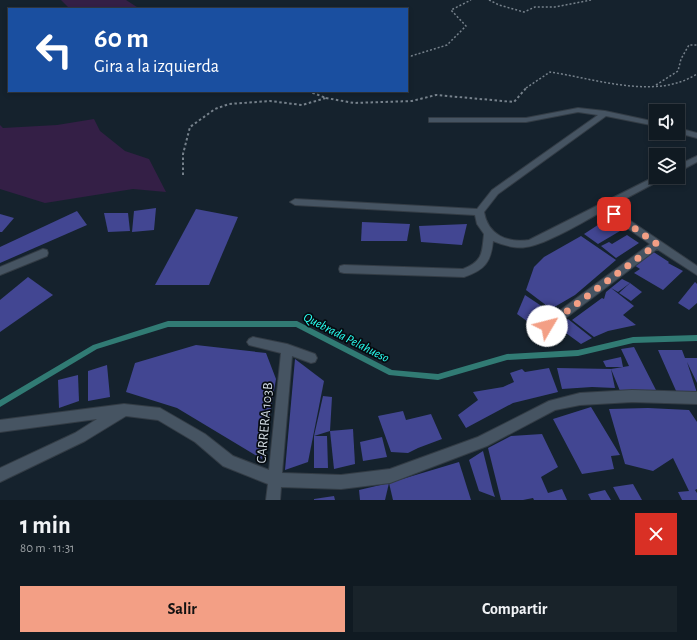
<!DOCTYPE html>
<html lang="es">
<meta charset="utf-8">
<style>
body{margin:0;font-family:"Alegreya Sans",sans-serif;background:#19232a;color:#f1f3f6;height:100vh;display:flex;flex-direction:column;font-size:15px;white-space:nowrap}
*{box-sizing:border-box;margin:0}
p{font-size:13px;color:#9ca1a5}
.icon{flex:none;width:22px;height:22px;fill:none;stroke:currentColor;stroke-width:2;stroke-linecap:round;stroke-linejoin:round}
.map{position:relative;height:500px;overflow:hidden}
.drawer{display:flex;flex-direction:column;background:#101a22;flex:1}
.drawer>*{flex:none}
.guide{position:absolute;left:8px;top:8px;width:400px;height:84px;border-radius:0px;box-shadow:0 2px 6px #0003,0 0 0 1px #303840;background:#1a4fa0;color:#fff;overflow:hidden}
.controls{position:absolute;left:649px;top:104px;display:grid;gap:8px}
.controls a{display:grid;place-items:center;width:36px;height:36px;border-radius:0px;background:#101a22;box-shadow:0 2px 6px #0003,0 0 0 1px #303840;font-size:20px}
.pin{position:absolute;display:grid;place-items:center;width:34px;height:34px;color:#fff;margin:-17px;border-radius:8px;box-shadow:0 2px 6px #0006}
.me{position:absolute;width:44px;margin:-22px;rotate:53deg;stroke-linejoin:round;filter:drop-shadow(0 0 3px #0008)}
.turn{display:flex;align-items:center;gap:14px;height:84px;padding:0 20px;font-size:18px}
.turn .icon{width:52px;height:52px;stroke-width:2.5}
.turn b{display:block;font-size:28px;line-height:34px}
.round{display:grid;place-items:center;flex:none;width:42px;height:42px;border-radius:0px;background:#19232a}
.headline{display:flex;align-items:center;justify-content:space-between;height:68px;padding:0 20px}
h1{font-size:24px;font-weight:700;line-height:30px}
.action{display:flex;gap:8px;margin-top:auto;padding:8px 20px}
.action a{flex:1;height:46px;border-radius:0px;background:#f39f85;color:#111;font-size:16px;font-weight:700;line-height:46px;text-align:center}
.action a+a{background:#19232a;color:#f1f3f6}
.map>svg:first-child{display:block}
.green{fill:#341f46}
.lines{fill:none;stroke-linecap:round;stroke-linejoin:round}
.stream{fill:#317b74;fill-rule:evenodd}
.building{fill:#424692}
.minor-casing{stroke:#333c45;stroke-width:2}
.path-far1{stroke:#76818b;stroke-width:1.5;stroke-dasharray:2 2;stroke-linecap:butt}
.path{stroke:#76818b;stroke-width:2;stroke-dasharray:2.5 2.5;stroke-linecap:butt}
.minor{fill:#465462;fill-rule:evenodd}
.route{stroke:#f39f85;stroke-width:7;stroke-dasharray:0 12.6}
.labels{text-anchor:middle;dominant-baseline:central;stroke-width:3.5;stroke-linejoin:round;paint-order:stroke}
.water-label{font-size:13px;font-style:italic;fill:#28fff0;stroke:#060b10}
.near-street-label{font-size:14px;fill:#cdd6de;stroke:#060b10}
</style>
<div class="map">
<svg width="697" height="500" viewBox="0 0 697 500">
<rect width="100%" height="100%" fill="#15222d"/>
<!-- green -->
<g class="green">
<path d="M61,0H126L140,9H73L68,7Z"/>
<path d="M94,119L100,131L125,151L149,159L166,192L133,189L45,203L0,189V125L3,128L57,125Z"/>
</g>
<g class="lines">
<!-- stream -->
<path class="stream" d="M168,321H297L392,370L438,374L507,354L578,350L633,337L697,335V341L633,343L578,356L507,360L438,380L389,375L296,327H168L97,349L0,407V400L93,345Z"/>
</g>
<!-- building -->
<g class="building">
<path d="M156,208L154,230L132,232L134,211Z"/>
<path d="M196,209L238,217L209,285H155Z"/>
<path d="M77,211L87,225L0,263V247Z"/>
<path d="M104,213H128L130,231L108,232Z"/>
<path d="M0,214L14,218L2,232H0Z"/>
<path d="M604,221L620,231L598,244L584,234Z"/>
<path d="M362,222L410,224L407,241H361Z"/>
<path d="M467,224L462,245L421,242L419,226Z"/>
<path d="M627,235L639,243L616,258L601,246L609,242L612,244Z"/>
<path d="M581,236L616,260L575,295L551,309L526,290L534,267L544,257Z"/>
<path d="M652,251L669,262L668,263L683,271L663,290L634,273L640,269L634,265Z"/>
<path d="M28,277L53,295L0,332V300Z"/>
<path d="M622,279L630,283L618,292L611,288L634,306L623,315L636,325L608,331L594,337L572,320L602,298L604,299L606,292Z"/>
<path d="M695,282L697,284V303L689,310L678,303Z"/>
<path d="M630,283L642,292L631,301L619,293Z"/>
<path d="M525,295L549,311L534,326L517,314Z"/>
<path d="M568,319L592,338L581,344L559,328Z"/>
<path d="M196,345L266,353L276,379L262,459L177,408L126,392L135,363Z"/>
<path d="M634,347L657,392L620,391L611,369L615,388L592,387L562,389L557,368L611,369L629,366L621,349Z"/>
<path d="M658,350H682L685,358H697V383L687,362L697,393H677Z"/>
<path d="M621,357L623,367H606L603,361Z"/>
<path d="M295,359L324,381L308,462L285,470Z"/>
<path d="M107,365L110,397L88,401V371Z"/>
<path d="M549,368L558,392L513,403L466,428L458,415L478,400L473,392L503,387L514,382L510,373L522,369L525,372Z"/>
<path d="M78,375L79,401L59,408L58,380Z"/>
<path d="M323,396L332,397L330,431L314,436H327L328,468H314V436Z"/>
<path d="M591,407L620,455L611,456L614,469L582,474L553,419Z"/>
<path d="M648,408L689,410L697,422V489L695,490L697,493V500H682L678,492L689,491L673,458L653,471L625,464L609,409Z"/>
<path d="M403,411L406,420L431,414L442,439L418,448L408,453L391,452L378,416Z"/>
<path d="M353,429L355,464L334,469L330,431Z"/>
<path d="M542,434L558,467L541,477L548,493L562,489L567,500H534L533,498L523,500H501L488,448L511,436Z"/>
<path d="M382,437L387,457L363,461L360,442Z"/>
<path d="M483,451L493,491L495,497L479,491L469,460Z"/>
<path d="M459,462L471,500H393L389,483Z"/>
<path d="M389,483L385,500H360L359,490Z"/>
<path d="M633,484L642,500H620L613,487Z"/>
<path d="M605,490L611,500H591L588,494Z"/>
<path d="M334,496L335,500H314V499Z"/>
</g>
<g class="lines">
<!-- minor casing -->
<g class="minor-casing">
<g id="minor">
<path d="M578,108L605,111L656,122V126L606,116L498,194L484,212C488,235 507,243 529,240L656,176L666,177L610,207L697,266V275L657,249L551,329L547,331L543,329L541,326L543,323L650,244L603,211C585,221 545,245 526,247C515,249 503,245 493,241C491,262 485,270 464,277L344,273L340,272L339,269L340,266L344,265L463,269C483,261 482,253 484,234L477,224L475,215L295,205L290,202L295,199L477,209L492,190L598,115L578,112L526,122H429V118H526Z"/>
<path d="M678,128L697,133V138L678,133Z"/>
<path d="M697,156V162L678,172V165Z"/>
<path d="M43,249L47,250L48,253L47,256L0,275V267Z"/>
<path d="M253,337L287,344L315,354L317,358L315,362L311,363L292,356L282,473L341,475L390,469L478,437L549,401L580,393L632,390L697,392V404L632,402L580,405L555,410L487,446L390,483L341,489L281,487L280,500H266L268,484L223,466L195,442L158,420L126,416L85,441L0,482V468L75,433L97,419L0,432V420L124,404L160,408L205,434L233,456L269,470L281,353L249,345L247,342L249,339Z"/>
</g>
</g>
<!-- path-far1 -->
<g class="path-far1">
<path d="M489,0L499,5L524,12L535,7H555L591,0"/>
<path d="M407,55L411,56L447,45L466,26L451,10L471,0"/>
<path d="M656,85L678,71L681,59L689,45H697"/>
<path d="M526,88L550,72C590,78 641,95 680,82C686,80 692,77 697,74"/>
</g>
<!-- path -->
<g class="path">
<path d="M326,98L354,103L412,101L436,95L514,102L527,87"/>
<path d="M183,175V154L190,127L215,109L229,104L270,101L302,105L326,98L308,91"/>
</g>
<!-- minor -->
<use href="#minor" class="minor"/>
</g>
<g class="lines">
<!-- route -->
<path class="route" d="M547,326L657,244L614,214"/>
</g>
<g class="labels">
<!-- water labels -->
<g class="water-label">
<text transform="translate(346 338) rotate(27)">Quebrada Pelahueso</text>
</g>
<!-- near-street labels -->
<g class="near-street-label">
<text transform="translate(265 423) rotate(-85)">CARRERA 103B</text>
</g>
</g>
</svg>
<div class="controls">
<a><svg class="icon" aria-label="sound" viewBox="0 0 24 24"><path d="M4 9h4l5-4v14l-5-4H4zM17 9q2 3 0 6"/></svg></a>
<a><svg class="icon" aria-label="layers" viewBox="0 0 24 24"><path d="M12 4l9 5-9 5-9-5zM3 14l9 5 9-5"/></svg></a>
</div>
<div class="pin" style="left:614px;top:214px;background:#d93025"><svg class="icon" aria-label="arrive" viewBox="0 0 24 24"><path d="M6 21V4h12l-3 4 3 4H6"/></svg></div>
<svg class="me" style="left:547px;top:326px" viewBox="-20 -20 40 40"><circle r="19" fill="#fff"/><path d="M0-13L10 11 0 6-10 11z" fill="#f39f85"/></svg>
<div class="guide">
<div class="turn"><svg class="icon" aria-label="left" viewBox="0 0 24 24"><path d="M17 20v-9H6M10 6l-5 5 5 5"/></svg><div><b>60 m</b>Gira a la izquierda</div></div>
</div>
</div>
<section class="drawer">
<div class="headline"><div><h1>1 min</h1><p>80 m · 11:31</p></div><a class="round" style="background:#d93025;color:#fff"><svg class="icon" aria-label="close" viewBox="0 0 24 24"><path d="M6 6l12 12M18 6L6 18"/></svg></a></div>
<div class="action"><a>Salir</a><a>Compartir</a></div>
</section>
